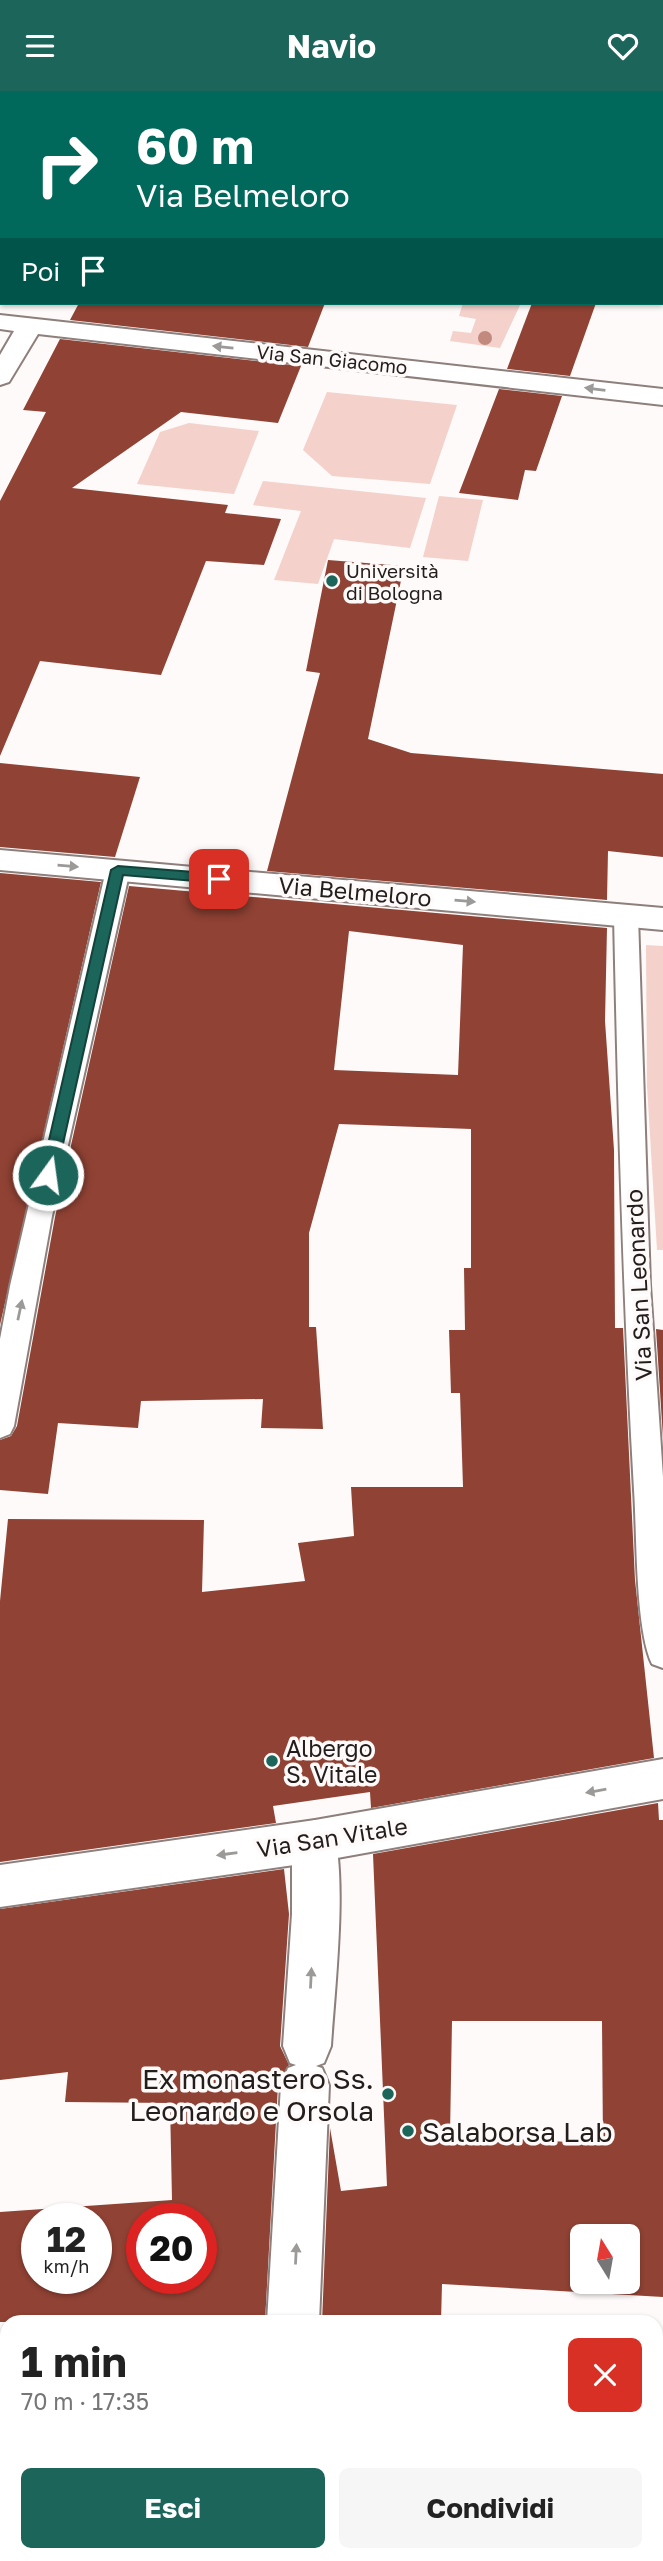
<!DOCTYPE html>
<html lang="it">
<meta charset="utf-8">
<style>
body{margin:0;font-family:"Golos Text",sans-serif;background:#f6f6f6;color:#222;height:100vh;display:flex;flex-direction:column;font-size:26px;white-space:nowrap}
*{box-sizing:border-box;margin:0}
p{font-size:23px;color:#767676}
.icon{flex:none;width:38px;height:38px;fill:none;stroke:currentColor;stroke-width:2;stroke-linecap:round;stroke-linejoin:round}
.map{position:relative;flex:1;overflow:hidden}
.details{position:absolute;left:0px;top:2224px;width:663px;height:247px;display:flex;flex-direction:column;background:#fff;border-radius:21px 21px 0 0;box-shadow:0 2px 5px #0004}
.details>*{flex:none}
.top-card{position:absolute;left:0px;top:0px;width:663px;height:214px;box-shadow:0 2px 5px #0004;background:#00695c;color:#fff;overflow:hidden}
.needle{width:46px;rotate:349deg}
.buttons{position:absolute;left:570px;top:2133px;display:grid;gap:14px}
.buttons a{display:grid;place-items:center;width:70px;height:70px;border-radius:10px;background:#fff;box-shadow:0 2px 5px #0004;font-size:35px}
.speed{position:absolute;left:21px;top:2112px;display:flex;gap:14px;font-size:35px;font-weight:700;text-align:center}
.speed>*{display:grid;place-content:center;width:91px;height:91px;border-radius:50%;background:#fff;box-shadow:0 2px 5px #0004;line-height:1}
.speed small{font-size:18px;font-weight:400}
.speed .limit{border:10px solid #d22;background:#fff;color:#111}
.pin{position:absolute;display:grid;place-items:center;width:60px;height:60px;color:#fff;margin:-30px;border-radius:14px;box-shadow:0 4px 10px #0006}
.me{position:absolute;width:77px;margin:-38px;rotate:14deg;stroke-linejoin:round;filter:drop-shadow(0 0 5px #0008)}
.turn{display:flex;align-items:center;gap:24px;height:147px;padding:0 21px;font-size:32px}
.turn .icon{width:91px;height:91px;stroke-width:2.5}
.turn b{display:block;font-size:49px;line-height:60px}
.then{display:flex;align-items:center;height:66px;padding:0 21px;background:#0003;gap:14px;font-size:26px}
.round{display:grid;place-items:center;flex:none;width:74px;height:74px;border-radius:10px;background:#f6f6f6}
.summary{display:flex;align-items:center;justify-content:space-between;height:119px;padding:0 21px}
h1{font-size:42px;font-weight:700;line-height:52px}
.action{display:flex;gap:14px;margin-top:auto;padding:14px 21px}
.action a{flex:1;height:80px;border-radius:10px;background:#1c655a;color:#fff;font-size:28px;font-weight:700;line-height:80px;text-align:center}
.action a+a{background:#f6f6f6;color:#222}
header{display:flex;justify-content:space-between;align-items:center;height:91px;padding:0 21px;background:#1c655a;color:#fff;font-size:32px;font-weight:700}
.map>svg:first-child{display:block}
.green{fill:#f4d1ca}
.building{fill:#904234;fill-rule:evenodd}
.lines{fill:none;stroke-linecap:round;stroke-linejoin:round}
.service-casing{stroke:#8d7f7c;stroke-width:4}
.minor-casing{stroke:#8d7f7c;stroke-width:4}
.tertiary-casing{stroke:#8d7f7c;stroke-width:4}
.service{fill:#fff;fill-rule:evenodd}
.minor{fill:#fff;fill-rule:evenodd}
.tertiary{fill:#fff;fill-rule:evenodd}
.tree{fill:#c2897f}
.oneway{fill:#9c9999}
.route{fill:#1c655a;stroke:#12423a;stroke-width:2}
.poi-dot{fill:#1c655a;stroke:#fdfaf9;stroke-width:2.5}
.labels{text-anchor:middle;dominant-baseline:central;stroke-width:7;stroke-linejoin:round;paint-order:stroke}
.far-street-label{font-size:19px;fill:#231d1c;stroke:#fdfaf9}
.far-poi-label{font-size:19px;fill:#231d1c;stroke:#fdfaf9;text-anchor:start}
.street-label{font-size:23px;fill:#231d1c;stroke:#fdfaf9}
.poi-label{font-size:23px;fill:#231d1c;stroke:#fdfaf9;text-anchor:start}
.near-poi-label{font-size:28px;fill:#231d1c;stroke:#fdfaf9;text-anchor:end}
</style>
<header><svg class="icon" aria-label="menu" viewBox="0 0 24 24"><path d="M4 6h16M4 12h16M4 18h16"/></svg>Navio<svg class="icon" aria-label="heart" viewBox="0 0 24 24"><path d="M12 20l-8-8c-3-5 5-10 8-4 3-6 11-1 8 4z"/></svg></header>
<div class="map">
<svg width="663" height="2470" viewBox="0 0 663 2470">
<rect width="100%" height="100%" fill="#fdfaf9"/>
<!-- green -->
<g class="green">
<path d="M463,212H521L500,257L450,250L453,240L471,242L476,228L459,225Z"/>
<path d="M327,301L457,314L430,393L332,385L303,359Z"/>
<path d="M189,332L259,340L234,403L137,393L160,341Z"/>
<path d="M263,390L426,407L410,457L334,448L318,493L274,489L301,420L253,414Z"/>
<path d="M439,405L483,409L468,470L423,466Z"/>
<path d="M646,854L663,855V1159H657L647,995Z"/>
<path d="M0,2316H7V2464H94L93,2470H0Z"/>
</g>
<!-- building -->
<g class="building">
<path d="M79,212H325L308,256L70,229Z"/>
<path d="M532,212H596L570,285L507,278Z"/>
<path d="M60,248L301,275L278,332L181,321L72,397L228,414L225,422L281,428L264,474L206,470L161,584L40,570L0,665V410L46,321L23,319Z"/>
<path d="M499,298L562,305L536,380L525,379L518,409L459,402Z"/>
<path d="M328,469L404,475L368,648L411,662L663,683V766L608,760L607,809L267,780L320,582L306,580Z"/>
<path d="M0,672L140,686L115,766L0,756Z"/>
<path d="M0,782L101,791L0,1234Z"/>
<path d="M129,795L607,837L605,930L614,1059L615,1237H623L635,1489L654,1667L371,1717L370,1701L273,1715L276,1732L0,1771V1510L8,1428L204,1429L202,1501L305,1490L298,1452L354,1445L351,1396H463L460,1302H451L449,1239H465L464,1177H471V1038L339,1033L309,1142V1236H316L323,1338L261,1337L263,1308L141,1310L138,1337L58,1332L48,1403L0,1399V1349L11,1345L17,1335L55,1126ZM349,840L463,854L458,984L334,979Z"/>
<path d="M656,1238L663,1239V1347Z"/>
<path d="M658,1712L659,1729H663V2206L442,2193L441,2231H322L330,2037L341,2100L387,2095L373,1763ZM452,1930H602L603,2053L450,2044ZM583,2146H628V2191H583Z"/>
<path d="M284,1778L289,1823L280,1955L289,1974L278,1994L265,2231H0V2121L172,2109L170,2012L65,2011L68,1981L0,1989V1818ZM37,2128H96V2188H37ZM142,2128H201V2188H142Z"/>
</g>
<g class="lines">
<!-- service casing -->
<g class="service-casing">
<g id="service">
<path d="M118,771L126,774L130,779L52,1125L14,1335L10,1343L0,1347V1248L10,1195L106,779L110,774Z"/>
<path d="M626,817L634,819L638,825L650,1194L663,1386V1577L652,1573C635,1538 637,1441 634,1399C623,1207 618,1017 614,825L618,819Z"/>
</g>
</g>
<!-- minor casing -->
<g class="minor-casing">
<g id="minor">
<path d="M0,224L663,298V314L38,243L9,291L0,294V264L14,240L0,238Z"/>
<path d="M0,759L663,817V839L0,779Z"/>
<path d="M315,1729L331,1735C349,1776 334,1905 331,1955L324,1972L316,1975L322,1977L329,1994L319,2231H267L281,1994L288,1977L296,1974L290,1972L283,1955L292,1823V1750L299,1735Z"/>
<path d="M248,2464H304L303,2470H247Z"/>
</g>
</g>
<!-- tertiary casing -->
<g class="tertiary-casing">
<path id="tertiary" d="M663,1668V1708L315,1771L0,1816V1774L315,1729Z"/>
</g>
<!-- service -->
<use href="#service" class="service"/>
<!-- minor -->
<use href="#minor" class="minor"/>
<!-- tertiary -->
<use href="#tertiary" class="tertiary"/>
</g>
<!-- trees -->
<circle class="tree" cx="485" cy="247" r="7"/>
<!-- one-way arrows -->
<defs><path id="oneway-solid" d="M-6-.8H1V-3.2L6.5 0L1 3.2V.8H-6Z" transform="scale(1.75)"/></defs>
<g class="oneway">
<use href="#oneway-solid" transform="translate(223 256) rotate(-174)"/>
<use href="#oneway-solid" transform="translate(595 298) rotate(-173)"/>
<use href="#oneway-solid" transform="translate(68 775) rotate(5)"/>
<use href="#oneway-solid" transform="translate(465 810) rotate(5)"/>
<use href="#oneway-solid" transform="translate(20 1219) rotate(-78)"/>
<use href="#oneway-solid" transform="translate(596 1700) rotate(170)"/>
<use href="#oneway-solid" transform="translate(227 1763) rotate(172)"/>
<use href="#oneway-solid" transform="translate(311 1887) rotate(-87)"/>
<use href="#oneway-solid" transform="translate(296 2163) rotate(-87)"/>
</g>
<!-- route -->
<path class="route" d="M118,775L219,783L225,788L219,792L123,784L56,1084L48,1089L41,1084L111,779Z"/>
<!-- markers -->
<g class="poi-dot">
<circle cx="332" cy="490" r="7"/>
<circle cx="272" cy="1670" r="7"/>
<circle cx="388" cy="2003" r="7"/>
<circle cx="408" cy="2040" r="7"/>
</g>
<g class="labels">
<!-- far-street labels -->
<g class="far-street-label">
<text transform="translate(332 268) rotate(6)">Via San Giacomo</text>
</g>
<!-- far-poi labels -->
<g class="far-poi-label">
<text x="346" y="479">Università<tspan x="346" dy="22">di Bologna</tspan></text>
</g>
<!-- street labels -->
<g class="street-label">
<text transform="translate(355 800) rotate(5)">Via Belmeloro</text>
<text transform="translate(638 1194) rotate(-93)">Via San Leonardo</text>
<text transform="translate(332 1746) rotate(-9)">Via San Vitale</text>
</g>
<!-- poi labels -->
<g class="poi-label">
<text x="286" y="1657">Albergo<tspan x="286" dy="26">S. Vitale</tspan></text>
</g>
<!-- near-poi labels -->
<g class="near-poi-label">
<text x="374" y="1987">Ex monastero Ss.<tspan x="374" dy="32">Leonardo e Orsola</tspan></text>
<text x="422" y="2040" text-anchor="start">Salaborsa Lab</text>
</g>
</g>
</svg>
<div class="buttons">
<a><svg class="needle" viewBox="-14 -14 28 28"><path d="M0-13l5 13h-10z" fill="#e53935"/><path d="M0 13l5-13h-10z" fill="#767676"/></svg></a>
</div>
<div class="speed"><div>12<small>km/h</small></div><div class="limit">20</div></div>
<div class="pin" style="left:219px;top:788px;background:#d93025"><svg class="icon" aria-label="arrive" viewBox="0 0 24 24"><path d="M6 21V4h12l-3 4 3 4H6"/></svg></div>
<svg class="me" style="left:48px;top:1084px" viewBox="-20 -20 40 40"><circle r="17" fill="#1c655a" stroke="#fff" stroke-width="3"/><path d="M0-11L8 9 0 5-8 9z" fill="#fff"/></svg>
<div class="top-card">
<div class="turn"><svg class="icon" aria-label="right" viewBox="0 0 24 24"><path d="M7 20v-9h11M14 6l5 5-5 5"/></svg><div><b>60 m</b>Via Belmeloro</div></div>
<div class="then">Poi<svg class="icon" aria-label="arrive" viewBox="0 0 24 24"><path d="M6 21V4h12l-3 4 3 4H6"/></svg></div>
</div>
<section class="details">
<div class="summary"><div><h1>1 min</h1><p>70 m · 17:35</p></div><a class="round" style="background:#d93025;color:#fff"><svg class="icon" aria-label="close" viewBox="0 0 24 24"><path d="M6 6l12 12M18 6L6 18"/></svg></a></div>
<div class="action"><a>Esci</a><a>Condividi</a></div>
</section>
</div>
